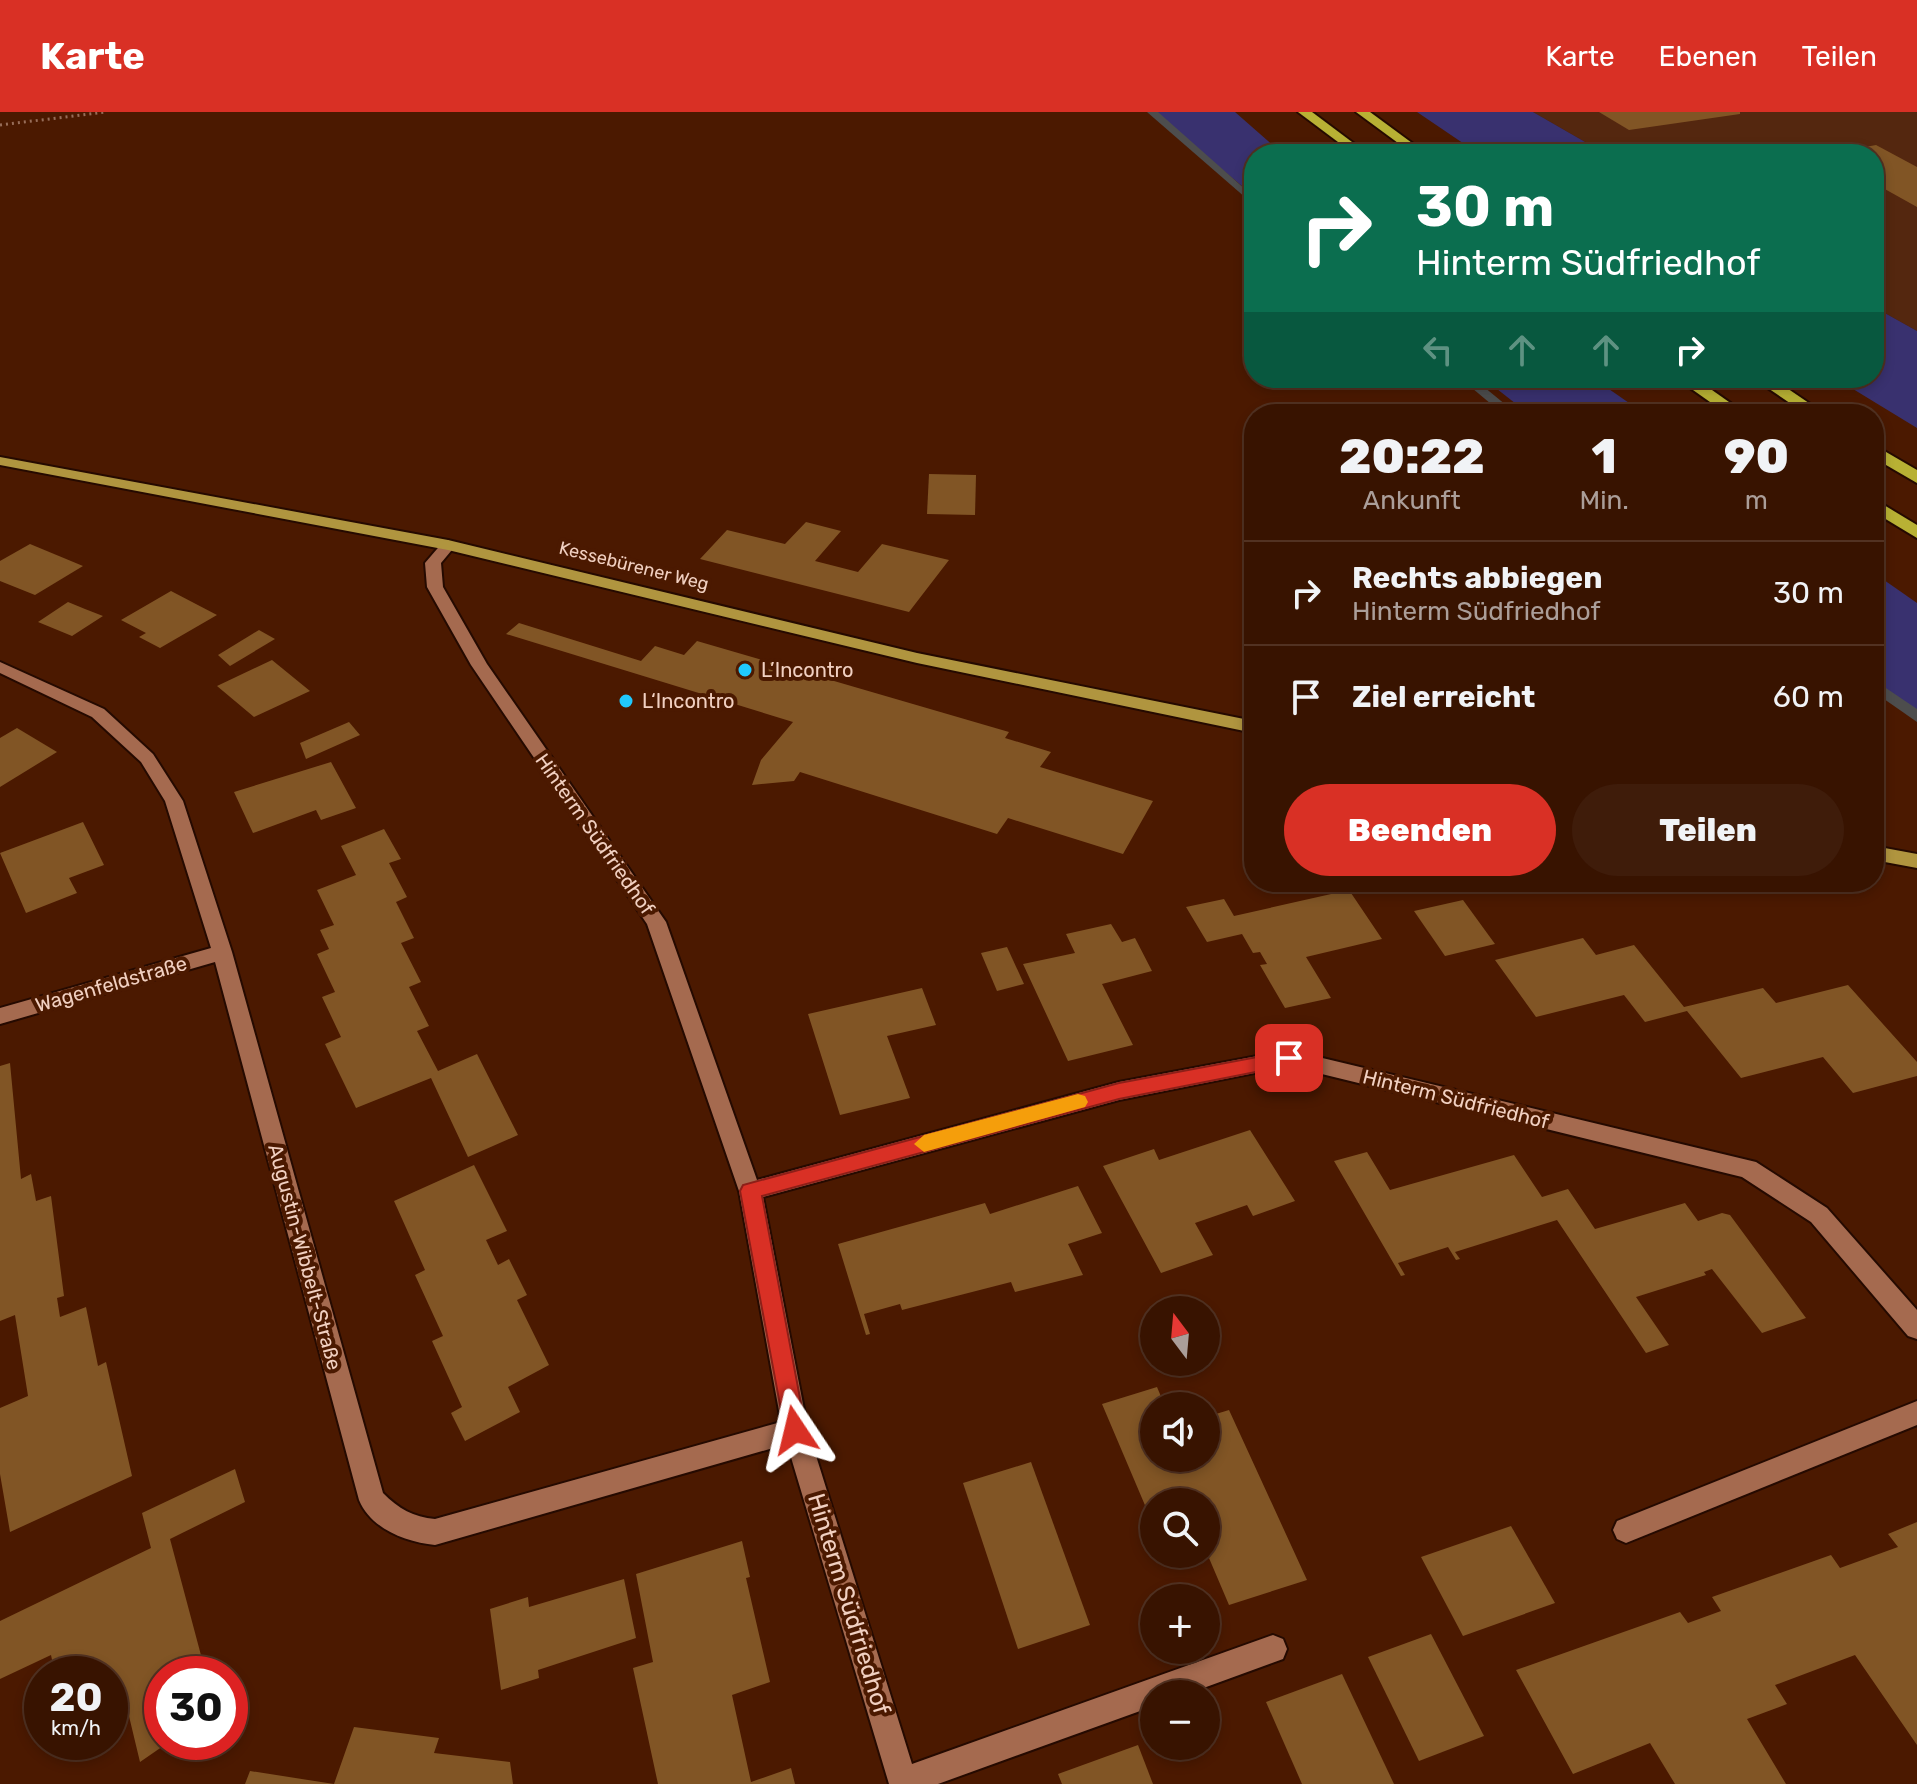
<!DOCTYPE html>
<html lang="de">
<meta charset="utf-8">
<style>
body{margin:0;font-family:Rubik,sans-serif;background:#3f1c0a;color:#f1f3f6;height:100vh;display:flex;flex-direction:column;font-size:30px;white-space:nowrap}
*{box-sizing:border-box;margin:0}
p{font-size:26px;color:#ab9e99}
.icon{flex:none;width:44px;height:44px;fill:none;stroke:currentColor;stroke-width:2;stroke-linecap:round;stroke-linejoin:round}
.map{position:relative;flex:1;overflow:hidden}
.side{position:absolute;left:1244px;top:292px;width:640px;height:488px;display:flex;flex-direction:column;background:#381300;border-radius:32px;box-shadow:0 4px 12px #0003,0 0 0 2px #523222}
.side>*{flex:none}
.guide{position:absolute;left:1244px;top:32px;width:640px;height:244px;border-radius:32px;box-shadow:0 4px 12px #0003,0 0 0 2px #523222;background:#0b6e4f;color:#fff;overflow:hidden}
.needle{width:52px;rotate:344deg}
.fabs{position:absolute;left:1140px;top:1184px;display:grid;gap:16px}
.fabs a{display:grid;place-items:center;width:80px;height:80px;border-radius:50%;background:#381300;box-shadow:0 4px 12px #0003,0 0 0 2px #523222;font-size:40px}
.speed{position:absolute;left:24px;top:1544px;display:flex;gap:16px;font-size:40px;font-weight:700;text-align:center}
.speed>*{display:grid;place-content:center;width:104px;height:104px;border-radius:50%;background:#381300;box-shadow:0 4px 12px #0003,0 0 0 2px #523222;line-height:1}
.speed small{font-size:20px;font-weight:400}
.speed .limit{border:12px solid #d22;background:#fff;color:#111}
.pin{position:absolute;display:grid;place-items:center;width:68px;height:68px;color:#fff;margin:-34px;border-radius:16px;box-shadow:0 4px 12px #0006}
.me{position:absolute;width:88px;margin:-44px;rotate:350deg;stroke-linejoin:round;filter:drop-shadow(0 0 6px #0008)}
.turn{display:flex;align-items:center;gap:28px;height:168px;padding:0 40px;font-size:36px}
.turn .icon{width:104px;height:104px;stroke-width:2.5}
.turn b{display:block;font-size:56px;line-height:68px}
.lanes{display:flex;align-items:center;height:76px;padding:0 40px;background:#0003;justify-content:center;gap:40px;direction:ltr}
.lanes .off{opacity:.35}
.eta{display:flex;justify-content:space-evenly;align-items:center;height:136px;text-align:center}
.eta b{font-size:48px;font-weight:800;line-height:56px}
.cta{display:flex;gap:16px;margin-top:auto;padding:16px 40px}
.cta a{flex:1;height:92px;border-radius:48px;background:#d93025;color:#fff;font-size:32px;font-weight:800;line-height:92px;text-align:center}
.cta a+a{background:#3f1c0a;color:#f1f3f6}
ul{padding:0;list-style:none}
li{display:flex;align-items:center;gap:24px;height:104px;padding:0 40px;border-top:2px solid #523222}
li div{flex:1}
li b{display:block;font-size:30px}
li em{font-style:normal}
header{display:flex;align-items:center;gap:48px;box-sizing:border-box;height:112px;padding:0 40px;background:#d93025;color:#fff}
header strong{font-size:38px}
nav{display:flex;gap:44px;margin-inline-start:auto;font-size:28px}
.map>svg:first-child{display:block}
.built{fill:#54270f}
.green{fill:#39316f}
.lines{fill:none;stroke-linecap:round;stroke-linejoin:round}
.stream{fill:#4d4d4d;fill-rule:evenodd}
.building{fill:#815525}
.minor-casing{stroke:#250a00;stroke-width:4}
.major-casing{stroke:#250a00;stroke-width:4}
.highway-casing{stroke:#250a00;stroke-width:4}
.path{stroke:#976d58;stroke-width:3;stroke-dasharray:2 4;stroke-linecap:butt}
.minor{fill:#a56a4f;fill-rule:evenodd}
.major{fill:#b0953f;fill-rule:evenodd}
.highway{fill:#b8b134;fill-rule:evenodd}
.route{fill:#d93025;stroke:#8d1f18;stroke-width:2}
.slow{fill:#f59e0b}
.poi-dot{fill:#20c9fd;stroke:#4b1900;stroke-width:3}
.labels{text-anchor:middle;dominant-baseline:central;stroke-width:8;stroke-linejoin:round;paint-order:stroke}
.far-street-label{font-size:18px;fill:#f1d0c1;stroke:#4b1900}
.poi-label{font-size:20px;fill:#f1d0c1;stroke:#4b1900;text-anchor:start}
.street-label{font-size:20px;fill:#f1d0c1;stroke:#4b1900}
.near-street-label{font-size:24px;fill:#f1d0c1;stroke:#4b1900}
</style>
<header>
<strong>Karte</strong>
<nav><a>Karte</a><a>Ebenen</a><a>Teilen</a></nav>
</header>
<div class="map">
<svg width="1917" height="1672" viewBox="0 0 1917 1672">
<rect width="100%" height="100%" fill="#4b1900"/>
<!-- built -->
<path class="built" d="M1533,0H1917V219L1874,195V42H1606Z"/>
<!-- green -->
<g class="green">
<path d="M1153,0H1235L1283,42H1254V84Z"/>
<path d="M1417,0H1533L1606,42H1479Z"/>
<path d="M1874,195L1917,219V316L1835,266H1874Z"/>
<path d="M1483,266H1593L1645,302H1529Z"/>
<path d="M1874,461L1917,491V609L1874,575Z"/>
</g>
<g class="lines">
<!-- stream -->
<g class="stream">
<path d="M1147,0H1158L1254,85V93Z"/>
<path d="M1460,266H1473L1517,302H1503Z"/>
<path d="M1874,568L1917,597V610L1874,580Z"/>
</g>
</g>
<!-- building -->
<g class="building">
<path d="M1599,0H1740V2L1629,18Z"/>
<path d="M1876,33L1917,55V95L1874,71V42H1828Z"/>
<path d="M929,362L976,363L975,403L927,402Z"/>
<path d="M806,410L841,419L815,449L858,460L882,432L949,448L909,500L700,447L727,418L785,432Z"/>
<path d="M30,432L83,454L35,483L0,469V449Z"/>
<path d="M171,479L217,503L160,536L139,525L146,521L121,508Z"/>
<path d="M68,490L85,497L103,504L72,524L38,510Z"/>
<path d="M519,511L641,549L655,534L684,543L697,529L1009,620L1005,626L1051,640L1040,655L1153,689L1123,742L1008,706L997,722L800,660L794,669L752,673L761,648L793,610L506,522Z"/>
<path d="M259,518L275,527L230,554L218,543Z"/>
<path d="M272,548L310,579L254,605L217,574Z"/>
<path d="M349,610L360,623L306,647L300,631Z"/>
<path d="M17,616L57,640L0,675V626Z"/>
<path d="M331,650L356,696L321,708L316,698L253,721L234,680Z"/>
<path d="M83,710L104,753L69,766L77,781L26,801L0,741Z"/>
<path d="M384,717L401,747L389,751L407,785L396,790L414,826L401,831L421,870L409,875L429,914L417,919L438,959L477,942L518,1023L468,1045L431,966L356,996L325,932L341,925L322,885L335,880L317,842L329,837L320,818L334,813L317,778L356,763L341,734Z"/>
<path d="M1349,778L1382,827L1306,845L1331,886L1285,896L1260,853L1267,852L1260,840L1253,841L1242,822L1207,830L1186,795L1224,787L1234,804Z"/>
<path d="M1463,788L1495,832L1445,844L1414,799Z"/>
<path d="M1111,812L1122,830L1135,826L1152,859L1102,872L1133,933L1068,949L1023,852L1075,841L1066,822Z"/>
<path d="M1583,826L1596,843L1634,833L1684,895L1763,876L1776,891L1848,873L1917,950V964L1853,981L1823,945L1741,966L1687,899L1645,910L1624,883L1536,905L1495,848Z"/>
<path d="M1007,835L1024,872L997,879L981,841Z"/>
<path d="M922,876L936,913L887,924L910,986L840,1003L808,902Z"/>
<path d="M10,951L21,1067L31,1062L36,1089L51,1084L64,1184L57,1186L60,1205L86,1195L98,1254L106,1250L132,1364L10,1420L0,1362V1296L28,1284L15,1203L0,1209V954Z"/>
<path d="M1250,1018L1295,1089L1253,1104L1247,1093L1195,1111L1213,1143L1161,1161L1103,1054L1154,1037L1159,1048Z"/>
<path d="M1367,1040L1390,1078L1514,1043L1542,1085L1568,1077L1595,1117L1685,1091L1698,1109L1722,1101L1730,1103L1806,1206L1762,1221L1712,1157L1704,1160L1706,1163L1636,1185L1669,1233L1646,1241L1557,1108L1455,1140L1460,1147L1456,1148L1448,1135L1398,1151L1405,1163L1401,1164L1334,1049Z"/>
<path d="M474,1053L507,1119L486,1128L498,1153L509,1147L527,1183L517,1188L549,1253L508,1275L520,1300L465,1329L451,1301L462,1295L432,1229L443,1224L415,1163L425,1158L394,1089Z"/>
<path d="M1078,1074L1102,1121L1068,1132L1083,1163L1015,1180L1011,1170L902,1198L900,1192L864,1202L870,1222L866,1223L838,1132L985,1091L990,1102Z"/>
<path d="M1157,1275L1165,1294H1154V1346H1206V1305L1229,1298L1307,1468L1229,1493L1206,1439V1390H1185L1183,1385L1154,1390V1396L1147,1398L1102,1292Z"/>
<path d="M1031,1350L1090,1513L1018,1537L963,1371Z"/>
<path d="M235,1357L245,1390L170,1427L206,1562H162V1630H169L140,1650L128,1600L110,1610V1562H55L51,1543L0,1567V1509L151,1436L142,1401Z"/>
<path d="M1917,1410V1633L1855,1543L1775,1573L1787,1592L1747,1607L1786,1672H1675L1650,1631L1573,1662L1516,1558L1680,1500L1688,1511L1721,1499L1712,1485L1831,1443L1840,1456L1898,1435L1888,1422Z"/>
<path d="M1511,1414L1555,1491L1463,1524L1421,1445Z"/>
<path d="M742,1429L750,1465L746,1466L770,1570L732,1583L751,1670L791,1656L795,1672H658L633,1556L653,1550L636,1462Z"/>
<path d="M624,1467L636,1526L538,1558L539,1566L501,1578L490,1497L528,1485L529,1495Z"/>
<path d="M1431,1522L1484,1624L1419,1649L1368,1545Z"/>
<path d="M1342,1562L1394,1672H1302L1266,1590Z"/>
<path d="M354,1615L439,1626L434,1641L510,1650L513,1672H245L250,1659L334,1672Z"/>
<path d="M1138,1633L1153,1672H1062L1058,1662Z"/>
</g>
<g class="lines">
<!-- minor casing -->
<g class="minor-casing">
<g id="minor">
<path d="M448,428L456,433L441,451L443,475L487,552L666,810L757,1068L1119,970L1289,938L1756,1050L1827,1096L1917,1198V1227L1908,1224L1811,1110L1742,1065L1289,954L1119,988L763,1085L808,1318L912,1652L1273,1523L1283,1527L1287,1537L1283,1547L1187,1582H1154V1594L938,1672H889L787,1332L435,1433C406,1430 371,1417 359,1388L215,850L0,912V896L211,836L165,689L141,650L92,605L0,561V550L104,597L153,642L183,689L232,840L383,1381C399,1397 413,1405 435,1407L781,1310L739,1079L647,812L471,553L427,475L425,451L443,430Z"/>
<path d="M1917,1289V1313L1626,1431L1617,1427L1613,1418L1617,1409Z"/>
</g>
</g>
<!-- major casing -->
<g class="major-casing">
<g id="major">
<path d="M0,345L448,428L917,541L1254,609V621L917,551L448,438L0,353Z"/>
<path d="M1874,734L1917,742V756L1874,748Z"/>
</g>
</g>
<!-- highway casing -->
<g class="highway-casing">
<g id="highway">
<path d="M1298,0H1312L1368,42H1354Z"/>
<path d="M1356,0H1370L1427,42H1413Z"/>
<path d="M1676,266H1695L1746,302H1727Z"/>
<path d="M1753,266H1772L1825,302H1806Z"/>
<path d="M1874,333L1917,358V371L1874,346Z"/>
<path d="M1874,387L1917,413V426L1874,400Z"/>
</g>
</g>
<!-- path -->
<path class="path" d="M0,13L106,0"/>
<!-- minor -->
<use href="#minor" class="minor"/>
<!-- major -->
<use href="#major" class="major"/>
<!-- highway -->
<use href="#highway" class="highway"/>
</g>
<!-- route -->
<path class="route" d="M1289,939L1296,941L1298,946L1296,952L1119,987L762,1084L806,1318L803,1325L795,1329L786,1325L740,1079L743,1073L1119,971Z"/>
<!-- slow -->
<path class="slow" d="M1078,982L1085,984L1088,990L1085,995L924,1040L914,1032L924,1023Z"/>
<!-- markers -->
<g class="poi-dot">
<circle cx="745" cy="558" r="8"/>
<circle cx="626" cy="589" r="8"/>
</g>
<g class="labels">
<!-- far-street labels -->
<g class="far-street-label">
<text transform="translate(634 454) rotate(14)">Kessebürener Weg</text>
</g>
<!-- poi labels -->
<g class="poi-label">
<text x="761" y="558">L’Incontro</text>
<text x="642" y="589">L‘Incontro</text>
</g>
<!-- street labels -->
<g class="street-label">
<text transform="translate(595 722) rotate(55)">Hinterm Südfriedhof</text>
<text transform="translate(111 872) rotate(-16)">Wagenfeldstraße</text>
<text transform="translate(1456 987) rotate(14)">Hinterm Südfriedhof</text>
<text transform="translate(305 1145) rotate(75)">Augustin-Wibbelt-Straße</text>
</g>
<!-- near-street labels -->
<g class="near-street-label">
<text transform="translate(849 1492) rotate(73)">Hinterm Südfriedhof</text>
</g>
</g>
</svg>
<div class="fabs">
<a><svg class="needle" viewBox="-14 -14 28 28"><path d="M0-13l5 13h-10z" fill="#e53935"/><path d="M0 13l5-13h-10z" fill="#ab9e99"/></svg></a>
<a><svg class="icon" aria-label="sound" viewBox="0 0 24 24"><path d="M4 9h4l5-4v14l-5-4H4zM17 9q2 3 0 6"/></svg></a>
<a><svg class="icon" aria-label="search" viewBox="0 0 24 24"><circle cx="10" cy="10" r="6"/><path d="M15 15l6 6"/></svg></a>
<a>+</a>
<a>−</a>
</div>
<div class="speed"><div>20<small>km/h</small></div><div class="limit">30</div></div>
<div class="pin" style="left:1289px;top:946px;background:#d93025"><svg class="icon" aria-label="arrive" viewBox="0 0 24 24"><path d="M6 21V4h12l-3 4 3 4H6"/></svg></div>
<svg class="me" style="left:795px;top:1318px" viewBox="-20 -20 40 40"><path d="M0-17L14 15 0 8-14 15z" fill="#d93025" stroke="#fff" stroke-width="4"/></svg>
<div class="guide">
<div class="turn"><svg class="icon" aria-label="right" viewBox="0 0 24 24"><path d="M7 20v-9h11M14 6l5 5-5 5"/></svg><div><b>30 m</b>Hinterm Südfriedhof</div></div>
<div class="lanes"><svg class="icon off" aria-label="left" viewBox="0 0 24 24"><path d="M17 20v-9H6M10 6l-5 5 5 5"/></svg><svg class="icon off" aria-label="ahead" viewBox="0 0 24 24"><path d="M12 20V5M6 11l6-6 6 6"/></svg><svg class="icon off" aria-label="ahead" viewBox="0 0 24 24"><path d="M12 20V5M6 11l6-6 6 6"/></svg><svg class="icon" aria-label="right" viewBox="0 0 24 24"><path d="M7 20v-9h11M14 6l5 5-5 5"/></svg></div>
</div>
<section class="side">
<div class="eta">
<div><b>20:22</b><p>Ankunft</p></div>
<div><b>1</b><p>Min.</p></div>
<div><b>90</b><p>m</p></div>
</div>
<ul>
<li><svg class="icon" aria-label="right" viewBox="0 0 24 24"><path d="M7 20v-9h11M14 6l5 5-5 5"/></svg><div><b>Rechts abbiegen</b><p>Hinterm Südfriedhof</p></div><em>30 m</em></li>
<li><svg class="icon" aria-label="arrive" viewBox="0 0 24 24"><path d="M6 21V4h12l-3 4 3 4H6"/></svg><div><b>Ziel erreicht</b></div><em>60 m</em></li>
</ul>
<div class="cta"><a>Beenden</a><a>Teilen</a></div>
</section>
</div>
